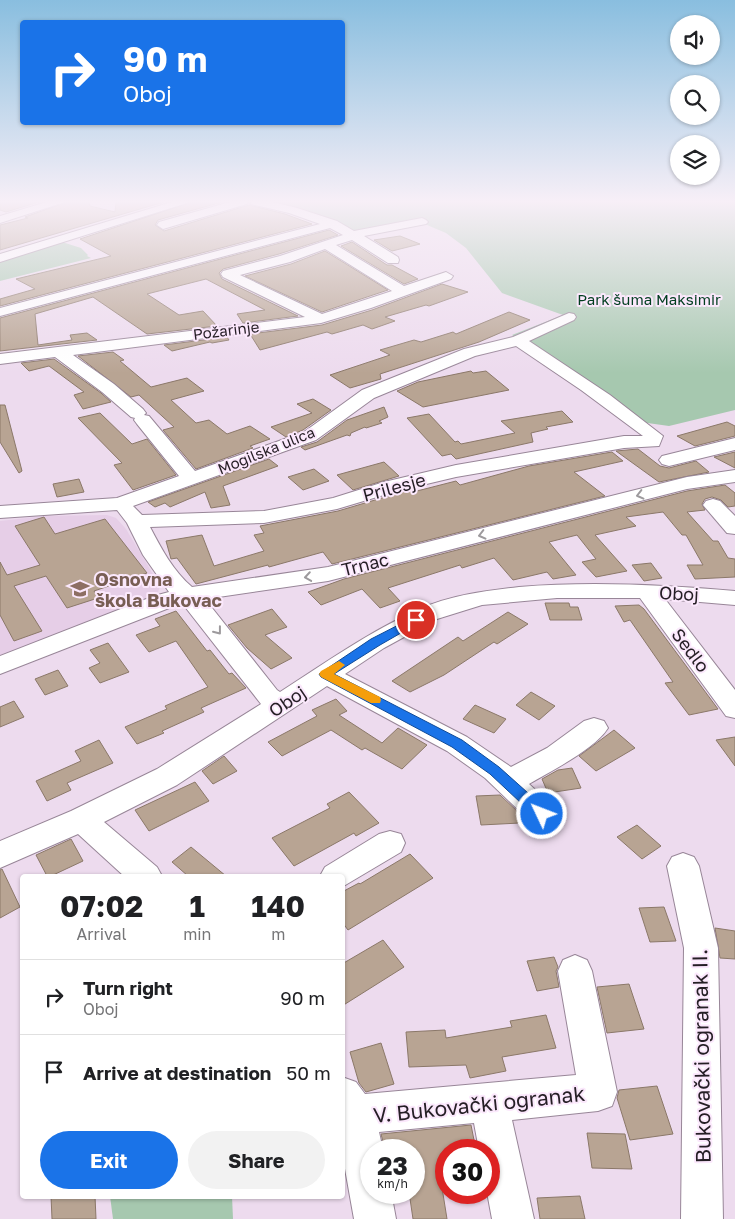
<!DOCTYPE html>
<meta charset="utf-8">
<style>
body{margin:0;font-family:"Golos Text",sans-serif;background:#f2f2f2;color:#202124;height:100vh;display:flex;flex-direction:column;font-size:19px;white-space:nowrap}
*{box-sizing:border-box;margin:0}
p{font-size:16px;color:#757577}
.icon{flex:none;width:28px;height:28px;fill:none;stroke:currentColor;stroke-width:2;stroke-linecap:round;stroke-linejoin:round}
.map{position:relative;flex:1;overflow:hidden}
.panel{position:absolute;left:20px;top:874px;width:325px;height:325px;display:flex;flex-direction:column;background:#fff;border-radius:5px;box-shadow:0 1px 4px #0004}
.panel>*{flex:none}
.hud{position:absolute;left:20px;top:20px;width:325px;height:105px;border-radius:5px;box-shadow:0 1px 4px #0004;background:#1a73e8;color:#fff;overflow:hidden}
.buttons{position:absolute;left:670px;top:15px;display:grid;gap:10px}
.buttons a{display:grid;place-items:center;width:50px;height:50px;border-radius:50%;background:#fff;box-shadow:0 1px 4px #0004;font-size:25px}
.speed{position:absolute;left:360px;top:1139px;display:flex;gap:10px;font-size:25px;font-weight:700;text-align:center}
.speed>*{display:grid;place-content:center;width:65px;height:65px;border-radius:50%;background:#fff;box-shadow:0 1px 4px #0004;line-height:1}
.speed small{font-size:12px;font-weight:400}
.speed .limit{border:8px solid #d22;background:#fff;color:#111}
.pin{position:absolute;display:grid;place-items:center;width:42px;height:42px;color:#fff;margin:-21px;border:2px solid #fff;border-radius:50%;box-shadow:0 1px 5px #0007}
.me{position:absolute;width:55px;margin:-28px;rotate:313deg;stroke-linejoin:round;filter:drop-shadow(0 0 4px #0008)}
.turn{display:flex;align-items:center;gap:18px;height:105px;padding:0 20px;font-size:22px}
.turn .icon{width:65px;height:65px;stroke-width:2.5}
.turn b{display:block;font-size:35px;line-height:42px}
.eta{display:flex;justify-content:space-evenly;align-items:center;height:85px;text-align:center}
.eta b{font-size:30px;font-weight:700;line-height:35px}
.primary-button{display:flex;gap:10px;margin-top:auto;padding:10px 20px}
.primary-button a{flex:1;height:58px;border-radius:30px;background:#1a73e8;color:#fff;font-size:20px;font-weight:700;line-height:58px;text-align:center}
.primary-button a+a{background:#f2f2f2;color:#202124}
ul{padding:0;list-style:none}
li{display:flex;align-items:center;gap:15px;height:75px;padding:0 20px;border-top:1px solid #e0e0e0}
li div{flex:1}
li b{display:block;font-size:19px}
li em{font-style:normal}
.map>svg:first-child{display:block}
.built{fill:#e6cee7}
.green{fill:#a6c8af}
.building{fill:#b8a493;stroke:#8b7869}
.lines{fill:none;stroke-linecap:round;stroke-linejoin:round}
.minor-casing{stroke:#988698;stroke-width:2}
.minor{fill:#fff;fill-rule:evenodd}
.oneway{stroke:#9d9a9d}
.route{fill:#1a73e8;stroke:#114b97}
.slow{fill:#f59e0b}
.labels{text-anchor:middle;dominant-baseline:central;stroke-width:4;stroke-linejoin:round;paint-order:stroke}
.far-park-label{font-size:15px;fill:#013e1f;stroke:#fbe8fc}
.far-street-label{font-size:15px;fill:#251e25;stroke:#fbe8fc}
.street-label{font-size:18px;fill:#251e25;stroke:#fbe8fc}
.education-label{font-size:18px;font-weight:bold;fill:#785e54;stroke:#fbe8fc;text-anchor:start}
.near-street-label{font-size:21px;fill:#251e25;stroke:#fbe8fc}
</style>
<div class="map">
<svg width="735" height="1219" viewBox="0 0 735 1219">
<rect width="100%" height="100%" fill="#eddbee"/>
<!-- built -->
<path class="built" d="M107,515L116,518L126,529L160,586L158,592L154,596L0,660V521L44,516Z"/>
<!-- green -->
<g class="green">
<path d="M261,202H735V410L669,426L626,420L512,335L563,315L502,293L466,248L446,233L420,222L355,233Z"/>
<path d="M62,242L81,248L88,255L87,256L91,258L0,281V261Z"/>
<path d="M110,1196H232L233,1219H113Z"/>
</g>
<!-- building -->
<g class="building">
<path d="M0,202H39L6,212L0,210Z"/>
<path d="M67,202H89L90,206L115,212L116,202H164L0,250V225L28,218L25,217Z"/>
<path d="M192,202H222L158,220L155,225L164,231L249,205L285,214L312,224L0,306V299L35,289L16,279L111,256L80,239Z"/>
<path d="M329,230L338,235L279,254L223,269L219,273L222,279L298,316L243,323L237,314L265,310L206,279L147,294L179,315L203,311L217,326L147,334L93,297L35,314L38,345L72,340L70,335L87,333L97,340L0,351V318Z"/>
<path d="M400,236L420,244L392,251L374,240Z"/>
<path d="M352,242L387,265H392L418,279L404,284L341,246Z"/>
<path d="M325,251L388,290L322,312L245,276L291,264Z"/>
<path d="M442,284L468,292L429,306L426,305L385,317L395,321L372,329L363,325L332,334L327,332L260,350L250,334L322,325L372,310Z"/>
<path d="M509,312L530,320L479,342L380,374L381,379L350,388L330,375L390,355L380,350L414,340L421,342L453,332L456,334Z"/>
<path d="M227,337L229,340L212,343L210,342L172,351L164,345Z"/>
<path d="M113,352L124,360L120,361L151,387L187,378L204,391L171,400L196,423L209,420L227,434L250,426L270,439L250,446L253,448L196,469L163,430L174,427L139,395L131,397L78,356Z"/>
<path d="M54,359L101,393L111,402L83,409L74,395L84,392L49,366L29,371L21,363Z"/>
<path d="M471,371L473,373L486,371L509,390L423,407L397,391L418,382Z"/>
<path d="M313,399L331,410L303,430L286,437L271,427L312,413L297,404Z"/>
<path d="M0,405H5L22,471L19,473L0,442Z"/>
<path d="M384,407L388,417L379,421L382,423L366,428L365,427L351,433L350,436L347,435L305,450L301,447L317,442L347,420Z"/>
<path d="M562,411L573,422L546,427L548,429L531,433L533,442L456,459L451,454L442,456L407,418L429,414L455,442L458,441L461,444L515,433L501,421Z"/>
<path d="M100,413L132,444L147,439L176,475L133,490L114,465L122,463L78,418Z"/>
<path d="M727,422L735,426V436L695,446L677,436Z"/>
<path d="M638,449L660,466L669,468L696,461L709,472L659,482L616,451Z"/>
<path d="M612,452L623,461L574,472L605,496L332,564L323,552L269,567L268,565L196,584L177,558L171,559L166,541L202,535L214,566L264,551L254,535L264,533L260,526L338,511L412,489L417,491L456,481L460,485L529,466Z"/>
<path d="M735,452V468L714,457Z"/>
<path d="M269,459L278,466L223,486L230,505L211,508L205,492L170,507L165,503L155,507L148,502Z"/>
<path d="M384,462L399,476L353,490L337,475Z"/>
<path d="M314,469L329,481L303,490L288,477Z"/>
<path d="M79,479L84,492L57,497L53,484Z"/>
<path d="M725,485L735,493V506L728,507L721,500L712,497L705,499L702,504L705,510L687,512L713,541H718L728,558L735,559V577L695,579L687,565H703L686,535H682L663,512L626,517L636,526L595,535L627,571L596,577L582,562L596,559L577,535L549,542L576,575L553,579L547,572L513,580L494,558L462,568L460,565L388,588L400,601L380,608L362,589L321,605L308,592L344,579L687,491Z"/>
<path d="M44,517L55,534L105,519L147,573L94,591L98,598L67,608L46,576L14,586L42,631L14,641L0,615V562L7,575L40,565L15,526Z"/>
<path d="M651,563L662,578L644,581L632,565Z"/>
<path d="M545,603H569L570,607H578L582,620H550Z"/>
<path d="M639,605L644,609L718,709L689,715L665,683L673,682L630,620L624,622L615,606Z"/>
<path d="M272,609L287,627L265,635L292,658L271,669L247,648L228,625Z"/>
<path d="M176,611L207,651L210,650L229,674L232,673L246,688L201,708L204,712L162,731L164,733L137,744L125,727L167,709L165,706L208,687L176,641L149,652L136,635L160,626L155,619Z"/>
<path d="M508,612L528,624L497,644L494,642L444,675L410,692L392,681L458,637L463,641Z"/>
<path d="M108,643L129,672L100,683L89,668L100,663L90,650Z"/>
<path d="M58,670L68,686L45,695L35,679Z"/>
<path d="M531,692L555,706L539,720L516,705Z"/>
<path d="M336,699L347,711L339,715L382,743L398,728L427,745L402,769L365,748L362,750L331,730L282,756L268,742L317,716L312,710Z"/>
<path d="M14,701L24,717L0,727V707Z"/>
<path d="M475,705L506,719L494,733L463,719Z"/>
<path d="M614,730L635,748L596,771L579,756Z"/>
<path d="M735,737V766L716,740Z"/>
<path d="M99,740L113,763L67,783L71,790L47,801L36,781L81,761L75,751Z"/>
<path d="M224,756L237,771L213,784L202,771Z"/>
<path d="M572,768L581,788L548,793L542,779L558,770Z"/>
<path d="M195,782L209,801L149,831L135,810Z"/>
<path d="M349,792L379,823L356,836L354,833L294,866L272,838L330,808L327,804Z"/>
<path d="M500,795L517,811L520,823L481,825L476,796Z"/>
<path d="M637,825L661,846L642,859L617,837Z"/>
<path d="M71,839L83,861L51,876H47L36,855Z"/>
<path d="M191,847L226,876H188L172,862Z"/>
<path d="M410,854L433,878L348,930L342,922V892L359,883L360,884Z"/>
<path d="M2,869L20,907L0,918V870Z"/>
<path d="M664,907L676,941L650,942L639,908Z"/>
<path d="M715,928L735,931V959L720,958Z"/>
<path d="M383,940L404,967L342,1006V964Z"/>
<path d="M554,957L558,967L556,971L559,987L537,991L527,961Z"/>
<path d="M629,984L644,1029L607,1033L597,987Z"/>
<path d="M546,1015L556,1048L502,1057L506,1071L470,1078L466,1065L409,1067L406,1032L445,1030L446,1038L512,1027L510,1021Z"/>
<path d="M381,1043L394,1084L366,1092L359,1083L350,1052Z"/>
<path d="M657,1086L673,1134L630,1140L617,1098L619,1090Z"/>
<path d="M471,1125L476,1150H446V1174L440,1175L447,1219H413L409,1192H414V1150H385L381,1134Z"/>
<path d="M587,1133L625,1134L632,1169L592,1168Z"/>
<path d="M51,1196H95L96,1219H52Z"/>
<path d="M580,1196L585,1219H540L537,1198Z"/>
</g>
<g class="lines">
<!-- minor casing -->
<g class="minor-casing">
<g id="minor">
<path d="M47,202H65L0,223V216Z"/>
<path d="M172,202H190L0,262V254Z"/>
<path d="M230,202H248L247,204L163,229L157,225L159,222Z"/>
<path d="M250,202H273L297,208L337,221L354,231L422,218L426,220L428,222L426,224L364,236L398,257L399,260L398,263H388L352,240L336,245L404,286L446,272L453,276L451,279L371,308L321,323L73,355L114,384L143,409L146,413L144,415L149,416L195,471L304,432L362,390L464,349L513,337L569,313L574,314L576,317L574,320L529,341L610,395L663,436L659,446L624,448L456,477L397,491L337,509L264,523L150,527C161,548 173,571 192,587L328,567L687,477L735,470V482L687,489L328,581L205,599L277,690L280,692C325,663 370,631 420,609C451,595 485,591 519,587C592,581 663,585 735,591V605L665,599L735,690V718L726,716L640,598H557L482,605L437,619L384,648L345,674L467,737L511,767L547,748L584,721L594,718L604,721L608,728C595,749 551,771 529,784L553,806L557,814L553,822L542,826L531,822L485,778L447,751L327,686L177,785L104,822L157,867L162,876H124L78,834L0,868V841L71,811L157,769L261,704L182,603L0,674V656L154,596L169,592L143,555L127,523L117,510L0,518V506L117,498L179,476L137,424L134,420L135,418L131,417L102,392L55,357L0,364V354L305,317L223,277L221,274L223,271L280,256L343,235L330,228L0,316V308L320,224L289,213L251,204ZM325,249L392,291L322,314L240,275L290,262ZM516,346L581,390L643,436H624L456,465L384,482L333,498L264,511L142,515L133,506L316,440L374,398L475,356Z"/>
<path d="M735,438V450L669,466L662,464L659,460L662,456Z"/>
<path d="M713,499L720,501L735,516V534L727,533L703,505L706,501Z"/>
<path d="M390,831L401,834L405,843L401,852L342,887V876H320L325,867L379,834Z"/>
<path d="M683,853L694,857L699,866L718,948L723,1219H681L684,948L667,866L672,857Z"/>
<path d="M575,955L587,960L592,971L617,1092L612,1106L598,1111L512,1120L534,1219H492L487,1192H489V1150H479L474,1123L379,1132L383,1150H371V1192H391L396,1219H354L342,1152V1077L356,1082L365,1094L576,1075L558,971L563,960Z"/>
</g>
</g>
<!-- minor -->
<use href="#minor" class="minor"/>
</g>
<!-- one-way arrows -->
<defs><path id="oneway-chevron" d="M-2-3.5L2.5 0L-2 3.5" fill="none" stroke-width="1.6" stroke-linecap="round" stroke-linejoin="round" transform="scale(1.25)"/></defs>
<g class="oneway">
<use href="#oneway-chevron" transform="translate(640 495) rotate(166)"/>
<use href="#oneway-chevron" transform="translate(482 535) rotate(166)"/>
<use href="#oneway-chevron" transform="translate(308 577) rotate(171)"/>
<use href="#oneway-chevron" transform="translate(218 631) rotate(52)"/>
</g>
<!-- sky -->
<linearGradient id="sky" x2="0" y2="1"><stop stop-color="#89bedf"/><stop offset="0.54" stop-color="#f7eff7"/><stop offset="1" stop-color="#f7eff7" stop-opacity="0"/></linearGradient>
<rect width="735" height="373" fill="url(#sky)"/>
<!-- route -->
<path class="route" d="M416,616L420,617L422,620L420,622L380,645L334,674L462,740L499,767L547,810L549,814L547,818L542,819L537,818L490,774L452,747L321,677L319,674L371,639Z"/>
<!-- slow -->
<path class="slow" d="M339,661L345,665L334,674L380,697L381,700L380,703H371L321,677L319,674L321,671Z"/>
<!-- icons -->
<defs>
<g id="school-bare" transform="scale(1.5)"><path d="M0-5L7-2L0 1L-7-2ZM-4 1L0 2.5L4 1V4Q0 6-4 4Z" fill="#8d6e63" stroke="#fbe8fc" stroke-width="2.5" paint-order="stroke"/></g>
</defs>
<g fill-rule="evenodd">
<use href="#school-bare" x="80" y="589"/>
</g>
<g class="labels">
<!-- far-park labels -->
<g class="far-park-label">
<text x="649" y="299">Park šuma Maksimir</text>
</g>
<!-- far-street labels -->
<g class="far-street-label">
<text transform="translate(226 330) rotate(-7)">Požarinje</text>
<text transform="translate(266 450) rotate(-22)">Mogilska ulica</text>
</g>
<!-- street labels -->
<g class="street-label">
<text transform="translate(394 487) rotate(-15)">Prilesje</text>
<text transform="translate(365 564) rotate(-14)">Trnac</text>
<text transform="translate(679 593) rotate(3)">Oboj</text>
<text transform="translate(691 650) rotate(53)">Sedlo</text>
<text transform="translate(287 701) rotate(-34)">Oboj</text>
</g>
<!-- education labels -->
<g class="education-label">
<text x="95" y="579">Osnovna<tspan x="95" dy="21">škola Bukovac</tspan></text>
</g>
<!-- near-street labels -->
<g class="near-street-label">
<text transform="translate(701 1056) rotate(-91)">Bukovački ogranak II.</text>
<text transform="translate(479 1104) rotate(-6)">V. Bukovački ogranak</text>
</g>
</g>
</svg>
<div class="buttons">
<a><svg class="icon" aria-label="sound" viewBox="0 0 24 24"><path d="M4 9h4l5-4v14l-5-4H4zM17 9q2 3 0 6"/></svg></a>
<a><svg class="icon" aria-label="search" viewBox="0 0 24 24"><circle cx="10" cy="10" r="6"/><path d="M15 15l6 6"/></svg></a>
<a><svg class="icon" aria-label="layers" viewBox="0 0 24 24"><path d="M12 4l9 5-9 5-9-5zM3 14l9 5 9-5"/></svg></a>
</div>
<div class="speed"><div>23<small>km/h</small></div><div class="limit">30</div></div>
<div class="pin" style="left:416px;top:620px;background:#d93025"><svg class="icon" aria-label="arrive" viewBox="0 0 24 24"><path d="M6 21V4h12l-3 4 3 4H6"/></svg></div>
<svg class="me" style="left:542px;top:814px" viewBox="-20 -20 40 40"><circle r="17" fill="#1a73e8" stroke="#fff" stroke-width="3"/><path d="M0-11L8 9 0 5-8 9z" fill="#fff"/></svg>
<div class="hud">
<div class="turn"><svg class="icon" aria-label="right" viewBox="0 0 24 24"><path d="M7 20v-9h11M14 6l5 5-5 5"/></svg><div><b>90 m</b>Oboj</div></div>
</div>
<section class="panel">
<div class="eta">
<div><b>07:02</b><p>Arrival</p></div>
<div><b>1</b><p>min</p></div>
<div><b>140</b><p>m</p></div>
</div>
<ul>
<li><svg class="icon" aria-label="right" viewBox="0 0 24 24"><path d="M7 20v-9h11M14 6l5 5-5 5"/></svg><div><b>Turn right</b><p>Oboj</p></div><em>90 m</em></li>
<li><svg class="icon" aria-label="arrive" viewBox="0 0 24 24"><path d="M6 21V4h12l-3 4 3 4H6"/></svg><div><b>Arrive at destination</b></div><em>50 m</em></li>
</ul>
<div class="primary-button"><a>Exit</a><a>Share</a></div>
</section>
</div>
